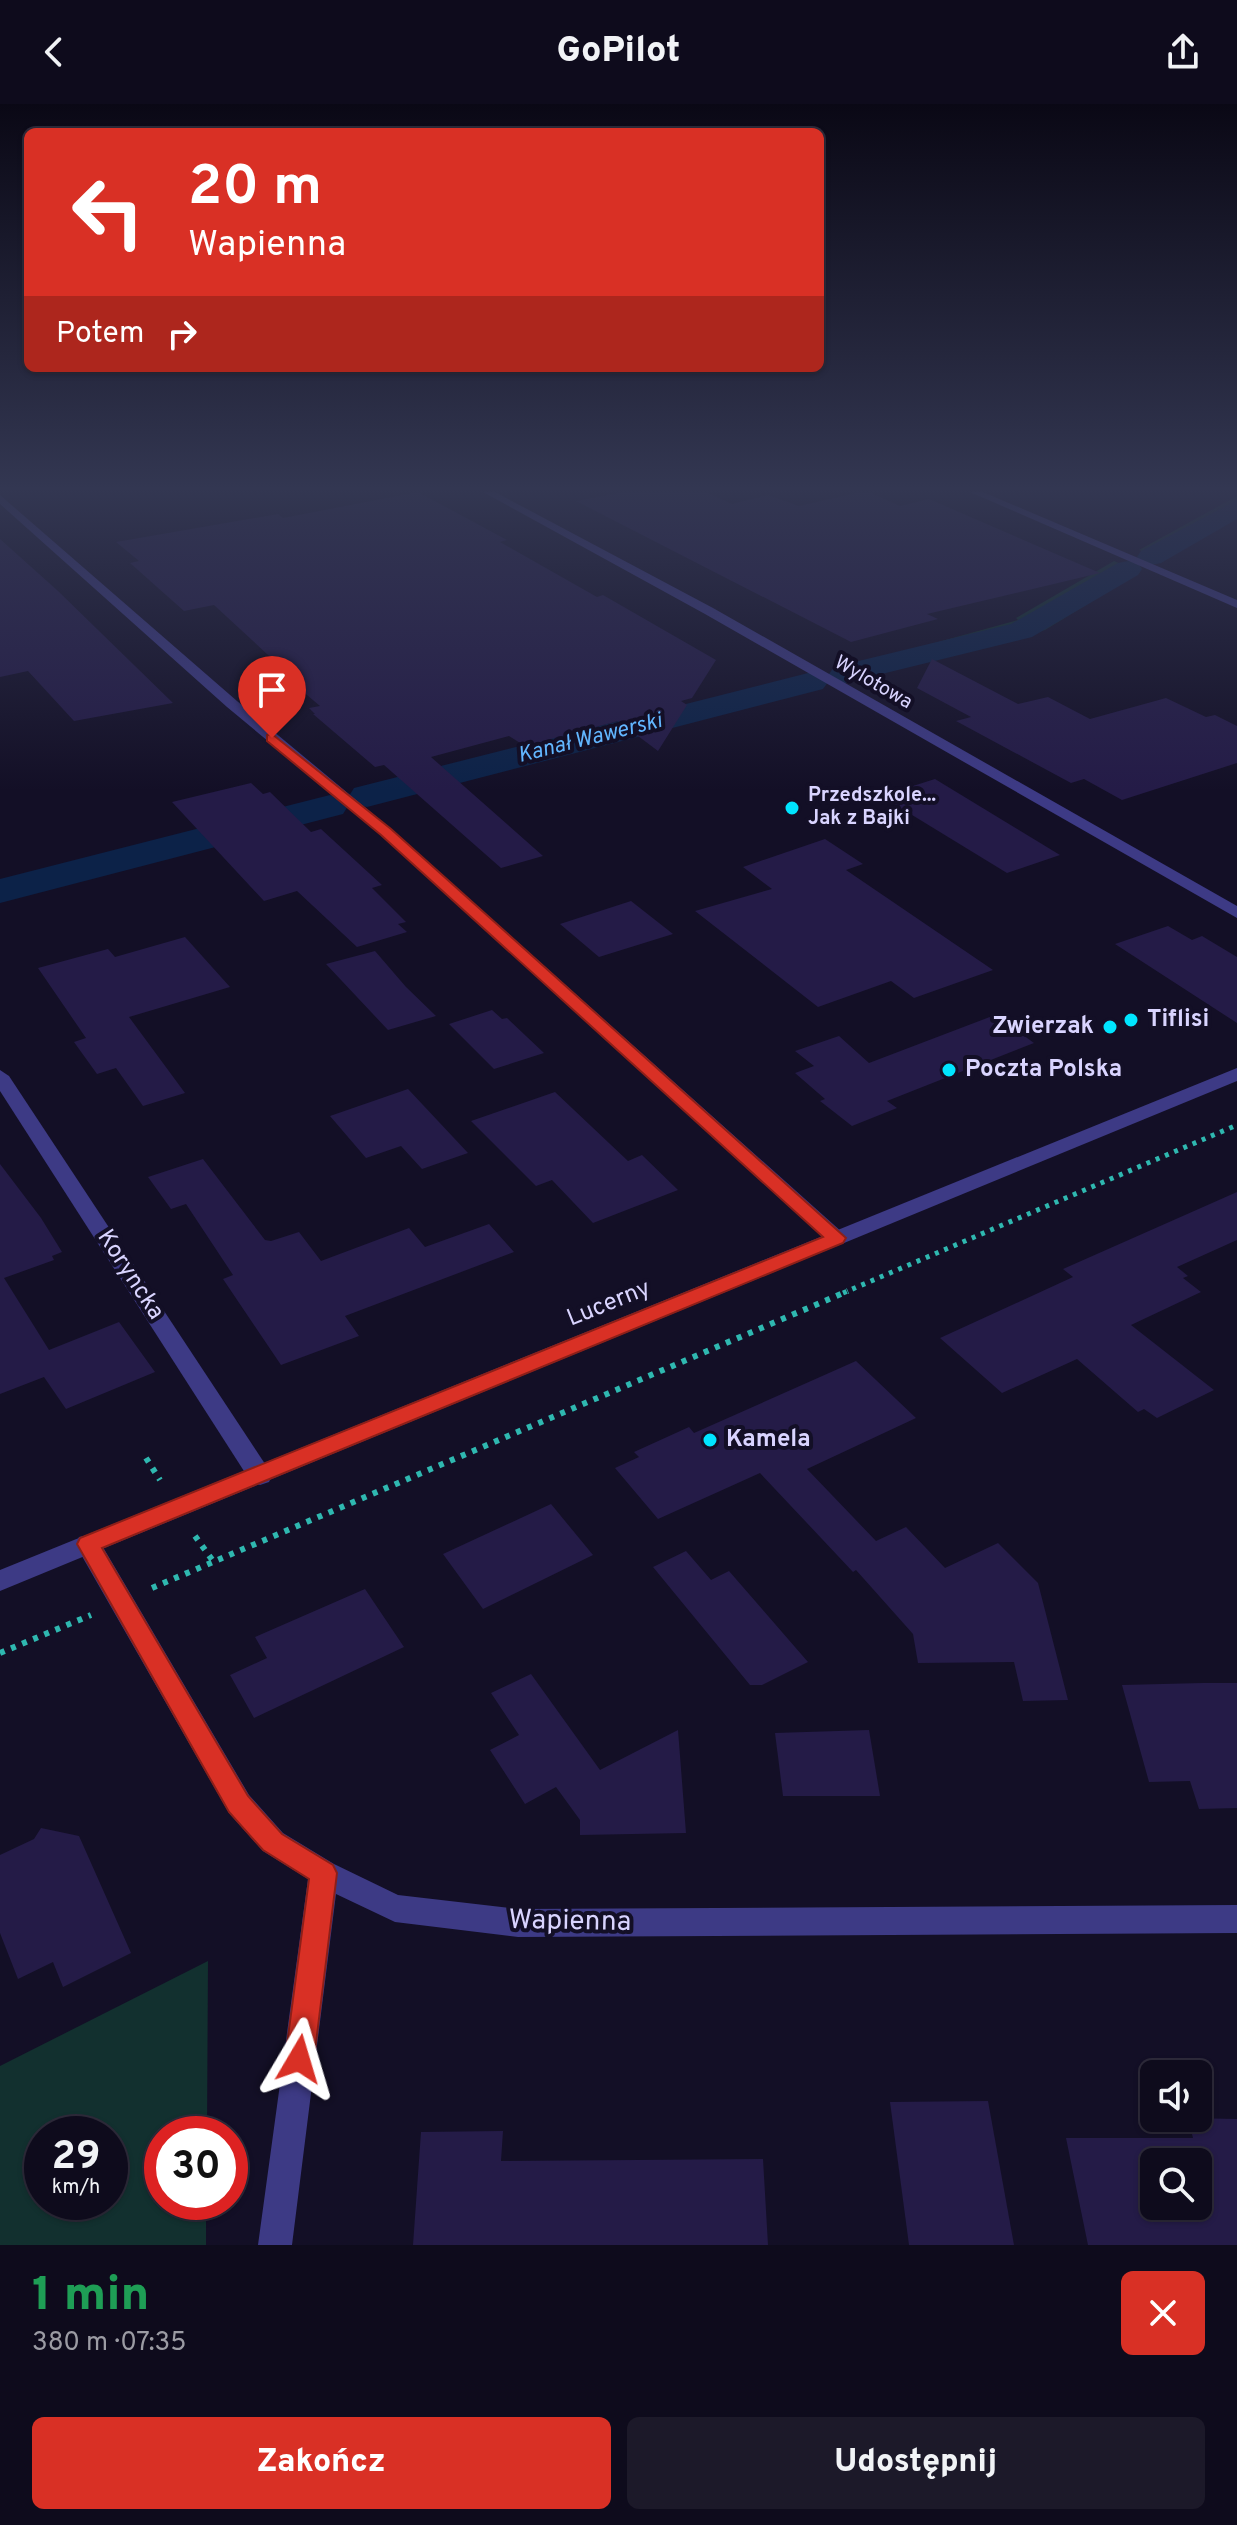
<!DOCTYPE html>
<html lang="pl">
<meta charset="utf-8">
<style>
body{margin:0;font-family:Overpass,sans-serif;background:#1c1929;color:#f1f3f6;height:100vh;display:flex;flex-direction:column;font-size:30px;white-space:nowrap}
*{box-sizing:border-box;margin:0}
p{font-size:26px;color:#9b9ba3}
.icon{flex:none;width:44px;height:44px;fill:none;stroke:currentColor;stroke-width:2;stroke-linecap:round;stroke-linejoin:round}
.map{position:relative;height:2141px;overflow:hidden}
.drawer{display:flex;flex-direction:column;background:#0e0b1c;flex:1}
.drawer>*{flex:none}
.banner{position:absolute;left:24px;top:24px;width:800px;height:244px;border-radius:12px;box-shadow:0 2px 6px #0004,0 0 0 2px #2e2b3b;background:#d93025;color:#fff;overflow:hidden}
.controls{position:absolute;left:1140px;top:1956px;display:grid;gap:16px}
.controls a{display:grid;place-items:center;width:72px;height:72px;border-radius:12px;background:#0e0b1c;box-shadow:0 2px 6px #0004,0 0 0 2px #2e2b3b;font-size:40px}
.speed{position:absolute;left:24px;top:2012px;display:flex;gap:16px;font-size:40px;font-weight:700;text-align:center}
.speed>*{display:grid;place-content:center;width:104px;height:104px;border-radius:50%;background:#0e0b1c;box-shadow:0 2px 6px #0004,0 0 0 2px #2e2b3b;line-height:1}
.speed small{font-size:20px;font-weight:400}
.speed .limit{border:12px solid #d22;background:#fff;color:#111}
.pin{position:absolute;display:grid;place-items:center;width:68px;height:68px;color:#fff;margin:-82px -34px;border-radius:50% 50% 50% 0;rotate:-45deg;box-shadow:0 0 8px #0007}
.pin .icon{rotate:45deg}
.me{position:absolute;width:88px;margin:-44px;rotate:7deg;stroke-linejoin:round;filter:drop-shadow(0 0 6px #0008)}
.turn{display:flex;align-items:center;gap:28px;height:168px;padding:0 32px;font-size:36px}
.turn .icon{width:104px;height:104px;stroke-width:2.5}
.turn b{display:block;font-size:56px;line-height:68px}
.then{display:flex;align-items:center;height:76px;padding:0 32px;background:#0003;gap:16px;font-size:30px}
.round{display:grid;place-items:center;flex:none;width:84px;height:84px;border-radius:12px;background:#1c1929}
.overview{display:flex;align-items:center;justify-content:space-between;height:136px;padding:0 32px}
h1{font-size:48px;font-weight:800;line-height:60px;color:#1e9e55}
.cta{display:flex;gap:16px;margin-top:auto;padding:16px 32px}
.cta a{flex:1;height:92px;border-radius:12px;background:#d93025;color:#fff;font-size:32px;font-weight:800;line-height:92px;text-align:center}
.cta a+a{background:#1c1929;color:#f1f3f6}
header{display:flex;justify-content:space-between;align-items:center;height:104px;padding:0 32px;background:#0e0b1c;font-size:36px;font-weight:800}
.map>svg:first-child{display:block}
.green{fill:#12302f;fill-rule:evenodd}
.lines{fill:none;stroke-linecap:round;stroke-linejoin:round}
.canal{fill:#0c2248;fill-rule:evenodd}
.building{fill:#241b47;fill-rule:evenodd}
.path-far1{stroke:#2fb8b0;stroke-width:5;stroke-dasharray:4 6;stroke-linecap:butt}
.path{stroke:#2fb8b0;stroke-width:6;stroke-dasharray:5 7;stroke-linecap:butt}
.minor{fill:#3d3a85;fill-rule:evenodd}
.tertiary{fill:#3d3a85;fill-rule:evenodd}
.route{fill:#d93025;stroke:#8d1f18;stroke-width:2}
.poi-dot{fill:#00e5ff;stroke:#130f26;stroke-width:3}
.labels{text-anchor:middle;dominant-baseline:central;stroke-width:8;stroke-linejoin:round;paint-order:stroke}
.far-street-label{font-size:20px;fill:#d9d4ff;stroke:#130f26}
.far-poi-label{font-size:20px;font-weight:bold;fill:#d9d4ff;stroke:#130f26;text-anchor:start}
.far-water-label{font-size:22px;font-style:italic;fill:#62b6ff;stroke:#130f26}
.poi-label{font-size:24px;font-weight:bold;fill:#d9d4ff;stroke:#130f26;text-anchor:start}
.street-label{font-size:24px;fill:#d9d4ff;stroke:#130f26}
.near-street-label{font-size:28px;fill:#d9d4ff;stroke:#130f26}
</style>
<header><svg class="icon" aria-label="back" viewBox="0 0 24 24"><path d="M15 5l-7 7 7 7"/></svg>GoPilot<svg class="icon" aria-label="share" viewBox="0 0 24 24"><path d="M12 15V3M7 8l5-5 5 5M5 13v7h14v-7"/></svg></header>
<div class="map">
<svg width="1237" height="2141" viewBox="0 0 1237 2141">
<rect width="100%" height="100%" fill="#130f26"/>
<!-- green -->
<g class="green">
<path d="M1237,392V409L1159,454L1139,446Z"/>
<path d="M1114,457L1140,468L1045,526L848,576L833,567L1018,516L1016,514Z"/>
<path d="M809,574L819,580L607,636L609,638L372,698L359,686Z"/>
<path d="M319,698L329,707L0,794V779Z"/>
<path d="M208,1857L207,2030H162V2098H206V2141H0V1962ZM42,2030H110V2098H42Z"/>
</g>
<g class="lines">
<!-- canal -->
<g class="canal">
<path d="M1237,396V415L1161,459L1151,461L1141,459L1137,453L1141,447Z"/>
<path d="M1128,457L1138,459L1142,465L1138,471L1032,533L845,579L834,577L829,570L834,563L1011,520L1118,459Z"/>
<path d="M812,568L823,571L828,578L823,585L367,703L354,700L349,692L354,684Z"/>
<path d="M330,691L343,694L348,702L343,710L0,799V775Z"/>
</g>
</g>
<!-- building -->
<g class="building">
<path d="M418,388L507,436L500,438L597,493L603,491L716,556L692,594L681,597L687,601L658,647L618,617L525,642L509,632L431,653L543,752L501,764L384,661L375,663L313,610H315L309,604L320,602L275,564L281,563L214,501L184,507L130,459L139,457L116,438L278,410L283,414Z"/>
<path d="M624,388H706L732,400L768,391L799,402L856,389H871L900,402L929,395L1100,469L927,510L938,515L851,538L576,397Z"/>
<path d="M0,435L58,487L173,599L74,617L28,567L0,573Z"/>
<path d="M932,555L1018,600L1048,593L1090,615L1166,594L1206,613L1215,611L1237,622V659L1122,696L1084,675L1071,679L956,617L971,613L917,584Z"/>
<path d="M935,675L1060,751L1007,769L881,692Z"/>
<path d="M251,679L263,690L270,688L311,728L321,725L382,781L372,784L406,818L398,820L407,828L357,843L297,787L264,797L172,698Z"/>
<path d="M825,735L863,760L846,766L993,866L914,894L891,877L818,903L695,807L772,785L743,763Z"/>
<path d="M631,797L673,830L599,853L560,820Z"/>
<path d="M1168,822L1192,836L1202,832L1237,853V919L1115,840Z"/>
<path d="M185,833L230,883L129,913L185,989L143,1002L116,964L97,970L74,938L86,934L38,864L108,845L115,853Z"/>
<path d="M375,847L406,883L436,912L388,926L326,860Z"/>
<path d="M492,906L502,915L507,914L544,949L494,965L449,920Z"/>
<path d="M995,911L1034,939L887,997L897,1004L852,1022L820,997L825,995L795,969L814,962L795,947L839,932L869,959Z"/>
<path d="M408,985L468,1049L422,1065L401,1042L366,1054L330,1012Z"/>
<path d="M555,988L628,1057L642,1051L678,1086L593,1119L552,1076L536,1082L471,1017Z"/>
<path d="M203,1055L265,1136L271,1137L299,1128L321,1157L409,1124L425,1143L489,1120L514,1148L345,1212L359,1232L281,1261L223,1175L233,1171L186,1100L171,1105L148,1073Z"/>
<path d="M0,1060L41,1114L62,1148L52,1152L54,1156L4,1174L49,1246L119,1218L155,1268L66,1305L44,1273L0,1290Z"/>
<path d="M1237,1088V1136L1177,1163L1188,1172L1183,1174L1201,1188L1131,1221L1214,1286L1157,1314L1144,1305L1138,1308L1077,1255L1002,1289L940,1234L1073,1173L1063,1165Z"/>
<path d="M856,1257L916,1314L807,1365L876,1437L906,1423L945,1464L998,1439L1038,1479L1068,1596L1023,1597L1014,1558L918,1559L913,1530L856,1466L853,1468L760,1369L658,1415L615,1364L639,1353L634,1348L689,1323L694,1329Z"/>
<path d="M551,1400L593,1451L483,1505L443,1450Z"/>
<path d="M686,1447L711,1476L729,1467L808,1558L762,1581H750L653,1463Z"/>
<path d="M365,1485L404,1543L254,1614L230,1571L267,1554L255,1533Z"/>
<path d="M531,1570L600,1666L678,1626L686,1729L580,1731V1716L556,1683L525,1700L490,1646L519,1631L491,1589Z"/>
<path d="M1203,1579H1237V1704L1199,1705L1190,1677L1149,1678L1122,1581Z"/>
<path d="M869,1626L880,1692H783L775,1629Z"/>
<path d="M41,1724L79,1732L131,1849L63,1883L53,1858L18,1875L0,1829V1751L34,1735Z"/>
<path d="M988,1997L1014,2141H909L890,1998Z"/>
<path d="M1188,2014L1237,2015V2141H1088L1066,2034H1193ZM1154,2058H1198V2102H1154Z"/>
<path d="M503,2027L501,2057L763,2055L768,2141H413L421,2028Z"/>
</g>
<g class="lines">
<!-- path-far1 -->
<path class="path-far1" d="M843,1189L1237,1021"/>
<!-- path -->
<g class="path">
<path d="M146,1354L160,1376"/>
<path d="M195,1432L213,1457"/>
<path d="M152,1484L848,1187"/>
<path d="M0,1549L91,1511"/>
</g>
<!-- minor -->
<g class="minor">
<path d="M483,388H495L713,504L1237,802V814L705,510Z"/>
<path d="M970,388H983L1237,496V504Z"/>
<path d="M0,391L237,597L391,725L843,1129L846,1134L843,1139H829L381,731L227,603L0,400Z"/>
<path d="M0,966L9,972L269,1366L272,1372L269,1378L260,1381L251,1378L0,987Z"/>
<path d="M88,1431L97,1433L249,1691L283,1729L334,1760L398,1791L518,1805L1237,1801V1829L518,1833L395,1818L336,1790L292,2141H258L308,1775L263,1747L229,1709L75,1440L79,1433Z"/>
</g>
<!-- tertiary -->
<path class="tertiary" d="M1237,964V977L0,1487V1466Z"/>
</g>
<!-- sky -->
<linearGradient id="sky" x2="0" y2="1"><stop stop-color="#0a0815"/><stop offset="0.56" stop-color="#333752"/><stop offset="1" stop-color="#333752" stop-opacity="0"/></linearGradient>
<rect width="1237" height="687" fill="url(#sky)"/>
<!-- route -->
<path class="route" d="M272,630L391,725L846,1134L843,1139L102,1444L248,1692L282,1730L333,1761L337,1769L314,1955L310,1965L299,1969L289,1965L285,1955L309,1775L263,1746L229,1708L77,1440L80,1434L823,1133L381,731L267,637V631Z"/>
<!-- markers -->
<g class="poi-dot">
<circle cx="792" cy="704" r="8"/>
<circle cx="1131" cy="916" r="8"/>
<circle cx="1110" cy="923" r="8"/>
<circle cx="949" cy="966" r="8"/>
<circle cx="710" cy="1336" r="8"/>
</g>
<g class="labels">
<!-- far-street labels -->
<g class="far-street-label">
<text transform="translate(873 579) rotate(30)">Wylotowa</text>
</g>
<!-- far-poi labels -->
<g class="far-poi-label">
<text x="808" y="692">Przedszkole...<tspan x="808" dy="23">Jak z Bajki</tspan></text>
</g>
<!-- far-water labels -->
<g class="far-water-label">
<text transform="translate(590 635) rotate(-14)">Kanał Wawerski</text>
</g>
<!-- poi labels -->
<g class="poi-label">
<text x="1147" y="916">Tiflisi</text>
<text x="1094" y="923" text-anchor="end">Zwierzak</text>
<text x="965" y="966">Poczta Polska</text>
<text x="726" y="1336">Kamela</text>
</g>
<!-- street labels -->
<g class="street-label">
<text transform="translate(130 1171) rotate(57)">Koryncka</text>
<text transform="translate(609 1200) rotate(-22)">Lucerny</text>
</g>
<!-- near-street labels -->
<g class="near-street-label">
<text transform="translate(570 1818) rotate(1)">Wapienna</text>
</g>
</g>
</svg>
<div class="controls">
<a><svg class="icon" aria-label="sound" viewBox="0 0 24 24"><path d="M4 9h4l5-4v14l-5-4H4zM17 9q2 3 0 6"/></svg></a>
<a><svg class="icon" aria-label="search" viewBox="0 0 24 24"><circle cx="10" cy="10" r="6"/><path d="M15 15l6 6"/></svg></a>
</div>
<div class="speed"><div>29<small>km/h</small></div><div class="limit">30</div></div>
<div class="pin" style="left:272px;top:634px;background:#d93025"><svg class="icon" aria-label="arrive" viewBox="0 0 24 24"><path d="M6 21V4h12l-3 4 3 4H6"/></svg></div>
<svg class="me" style="left:299px;top:1955px" viewBox="-20 -20 40 40"><path d="M0-17L14 15 0 8-14 15z" fill="#d93025" stroke="#fff" stroke-width="4"/></svg>
<div class="banner">
<div class="turn"><svg class="icon" aria-label="left" viewBox="0 0 24 24"><path d="M17 20v-9H6M10 6l-5 5 5 5"/></svg><div><b>20 m</b>Wapienna</div></div>
<div class="then">Potem<svg class="icon" aria-label="right" viewBox="0 0 24 24"><path d="M7 20v-9h11M14 6l5 5-5 5"/></svg></div>
</div>
</div>
<section class="drawer">
<div class="overview"><div><h1>1 min</h1><p>380 m · 07:35</p></div><a class="round" style="background:#d93025;color:#fff"><svg class="icon" aria-label="close" viewBox="0 0 24 24"><path d="M6 6l12 12M18 6L6 18"/></svg></a></div>
<div class="cta"><a>Zakończ</a><a>Udostępnij</a></div>
</section>
